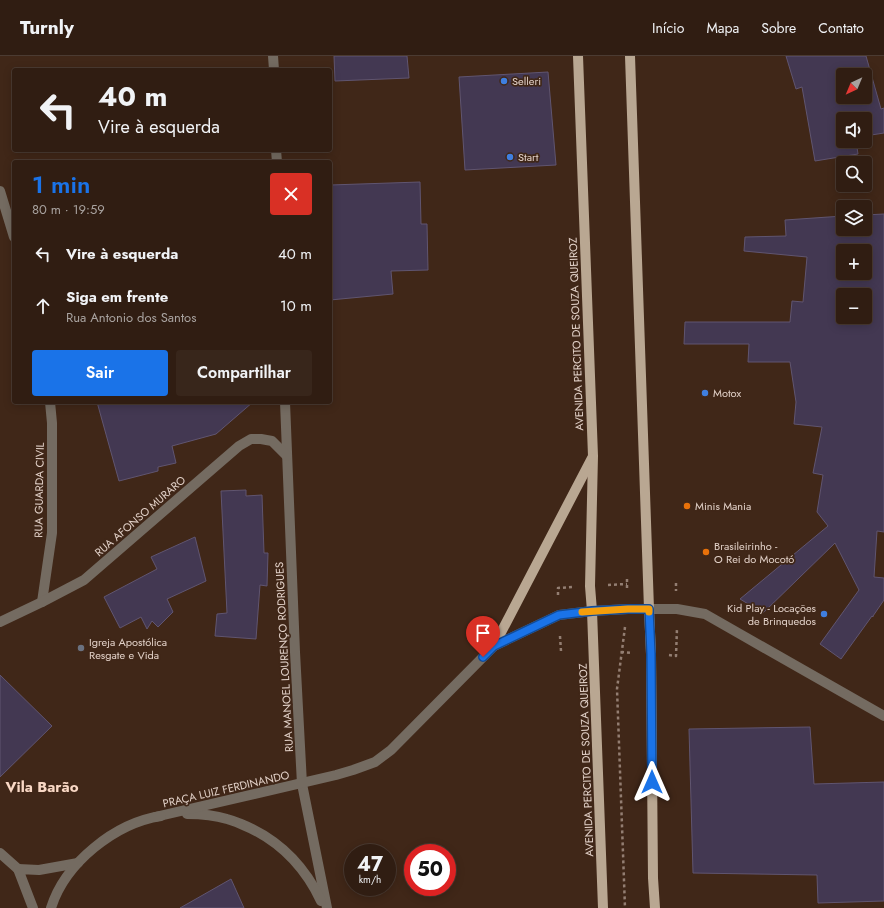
<!DOCTYPE html>
<html lang="pt">
<meta charset="utf-8">
<style>
body{margin:0;font-family:Jost,sans-serif;background:#38261b;color:#f1f3f6;height:100vh;display:flex;flex-direction:column;font-size:15px;white-space:nowrap}
*{box-sizing:border-box;margin:0}
p{font-size:13px;color:#a8a29f}
.icon{flex:none;width:22px;height:22px;fill:none;stroke:currentColor;stroke-width:2;stroke-linecap:round;stroke-linejoin:round}
.map{position:relative;flex:1;overflow:hidden}
.details{position:absolute;left:12px;top:104px;width:320px;height:244px;display:flex;flex-direction:column;background:#301d12;border-radius:4px;box-shadow:0 2px 10px #0003,0 0 0 1px #4b3b32}
.details>*{flex:none}
.banner{position:absolute;left:12px;top:12px;width:320px;height:84px;border-radius:4px;box-shadow:0 2px 10px #0003,0 0 0 1px #4b3b32;background:#301d12;color:#f1f3f6;overflow:hidden}
.needle{width:26px;rotate:224deg}
.fabs{position:absolute;left:836px;top:12px;display:grid;gap:8px}
.fabs a{display:grid;place-items:center;width:36px;height:36px;border-radius:4px;background:#301d12;box-shadow:0 2px 10px #0003,0 0 0 1px #4b3b32;font-size:20px}
.speed{position:absolute;left:344px;top:788px;display:flex;gap:8px;font-size:20px;font-weight:700;text-align:center}
.speed>*{display:grid;place-content:center;width:52px;height:52px;border-radius:50%;background:#301d12;box-shadow:0 2px 10px #0003,0 0 0 1px #4b3b32;line-height:1}
.speed small{font-size:10px;font-weight:400}
.speed .limit{border:6px solid #d22;background:#fff;color:#111}
.pin{position:absolute;display:grid;place-items:center;width:34px;height:34px;color:#fff;margin:-41px -17px;border-radius:50% 50% 50% 0;rotate:-45deg;box-shadow:0 0 4px #0007}
.pin .icon{rotate:45deg}
.me{position:absolute;width:44px;margin:-22px;rotate:0deg;stroke-linejoin:round;filter:drop-shadow(0 0 3px #0008)}
.turn{display:flex;align-items:center;gap:14px;height:84px;padding:0 20px;font-size:18px}
.turn .icon{width:52px;height:52px;stroke-width:2.5}
.turn b{display:block;font-size:28px;line-height:34px}
.round{display:grid;place-items:center;flex:none;width:42px;height:42px;border-radius:4px;background:#38261b}
.summary{display:flex;align-items:center;justify-content:space-between;height:68px;padding:0 20px}
h1{font-size:24px;font-weight:600;line-height:30px;color:#1a73e8}
.cta{display:flex;gap:8px;margin-top:auto;padding:8px 20px}
.cta a{flex:1;height:46px;border-radius:4px;background:#1a73e8;color:#fff;font-size:16px;font-weight:600;line-height:46px;text-align:center}
.cta a+a{background:#38261b;color:#f1f3f6}
ul{padding:0;list-style:none}
li{display:flex;align-items:center;gap:12px;height:52px;padding:0 20px}
li div{flex:1}
li b{display:block;font-size:15px}
li em{font-style:normal}
header{display:flex;align-items:center;gap:24px;box-sizing:border-box;height:56px;padding:0 20px;background:#301d12;border-bottom:1px solid #4b3b32}
header strong{font-size:19px}
nav{display:flex;gap:22px;margin-inline-start:auto;font-size:14px}
.map>svg:first-child{display:block}
.building{fill:#433852;stroke:#605570;fill-rule:evenodd}
.lines{fill:none;stroke-linecap:round;stroke-linejoin:round}
.path{stroke:#937e72;stroke-width:2.5;stroke-dasharray:3 3;stroke-linecap:butt}
.minor{stroke:#746b61;stroke-width:10}
.major{stroke:#b9a792;stroke-width:10}
.route-casing{stroke:#114b97;stroke-width:10}
.route{stroke:#1a73e8;stroke-width:7}
.slow{stroke:#f59e0b;stroke-width:7}
.shop-dot{fill:#3f7fe0;stroke:#402718;stroke-width:1.5}
.food-dot{fill:#e8710a;stroke:#402718;stroke-width:1.5}
.worship-dot{fill:#6b7280;stroke:#402718;stroke-width:1.5}
.labels{text-anchor:middle;dominant-baseline:central;stroke-width:3.5;stroke-linejoin:round;paint-order:stroke}
.poi-label{font-size:11px;fill:#e2d1c8;stroke:#402718;text-anchor:start}
.street-label{font-size:11px;fill:#e2d1c8;stroke:#402718}
.district-label{font-size:15px;font-weight:bold;fill:#f9d8c5;stroke:#402718}
</style>
<header>
<strong>Turnly</strong>
<nav><a>Início</a><a>Mapa</a><a>Sobre</a><a>Contato</a></nav>
</header>
<div class="map">
<svg width="884" height="852" viewBox="0 0 884 852">
<rect width="100%" height="100%" fill="#402718"/>
<!-- building -->
<g class="building">
<path d="M334,0H407L409,22L335,25Z"/>
<path d="M786,0H866L881,53L884,52V77L865,80V63H843V85H856L858,98L815,105L802,31L796,33ZM843,19H865V41H843Z"/>
<path d="M548,16L556,109L465,114L459,21Z"/>
<path d="M420,126L421,168H427L428,214L391,215L393,238L330,244V129Z"/>
<path d="M884,158V476L877,475L874,521L884,522V544L873,560V561L872,560L841,603L820,588L859,534L835,487L763,557L740,543L828,470L817,456L823,419L813,417L822,371L794,368L796,346L790,306H748L749,288H684L685,266H790L792,245L803,246L807,201L744,195L745,181L786,180L785,164L843,160V173H865V159ZM843,195H865V217H843ZM843,239H865V261H843Z"/>
<path d="M97,346H253L216,378L172,390L176,407L158,411V415L119,425Z"/>
<path d="M246,434V440L262,439L264,497H268L267,530L260,529L256,583L215,580L217,558L227,557L221,435Z"/>
<path d="M195,481L206,525L167,543L173,556L158,571L152,565L147,573L141,561L120,572L104,541L157,513L151,501Z"/>
<path d="M0,619L52,670L0,721Z"/>
<path d="M810,671L814,728L884,726V845L818,847L817,819L693,817L689,673Z"/>
<path d="M231,823L244,852H180Z"/>
</g>
<g class="lines">
<!-- path -->
<g class="path">
<path d="M627,523V534"/>
<path d="M676,527V535"/>
<path d="M608,529L627,528"/>
<path d="M558,539V532L572,531"/>
<path d="M625,571L617,633L625,852"/>
<path d="M560,580L561,595"/>
<path d="M622,595V596L632,597"/>
<path d="M669,599L676,600L677,572"/>
</g>
<!-- minor -->
<g class="minor">
<path d="M273,0L274,14"/>
<path d="M276,94L277,106"/>
<path d="M0,135L14,181"/>
<path d="M285,346L295,596L302,728L327,852"/>
<path d="M42,546L52,477V367L50,346"/>
<path d="M0,566L42,546L84,524L239,390L251,383H261L272,385L287,400"/>
<path d="M187,758C200,758 214,759 227,763C231,764 236,766 241,768C278,783 304,809 321,845"/>
<path d="M155,761L336,719L353,714L375,706L391,694L494,590L559,559L592,555L628,553H677L705,558L740,578L884,660"/>
<path d="M0,797L18,813"/>
<path d="M33,852L18,813L39,814L78,807"/>
<path d="M51,852C65,807 115,767 161,760"/>
</g>
<!-- major -->
<g class="major">
<path d="M578,0L593,400L590,530L592,555L603,852"/>
<path d="M630,0L649,553L651,598L653,822L655,852"/>
<path d="M494,590L592,402"/>
</g>
</g>
<g class="lines">
<!-- route casing -->
<g class="route-casing">
<path id="route" d="M483,601L494,590L559,559L592,555L628,553H649L651,598L652,726"/>
</g>
<!-- route -->
<use href="#route" class="route"/>
<!-- slow -->
<path class="slow" d="M582,556L628,553H649V556"/>
</g>
<!-- markers -->
<g class="shop-dot">
<circle cx="504" cy="25" r="4"/>
<circle cx="510" cy="101" r="4"/>
<circle cx="705" cy="337" r="4"/>
<circle cx="824" cy="558" r="4"/>
</g>
<g class="food-dot">
<circle cx="687" cy="450" r="4"/>
<circle cx="706" cy="496" r="4"/>
</g>
<circle class="worship-dot" cx="81" cy="592" r="4"/>
<g class="labels">
<!-- poi labels -->
<g class="poi-label">
<text x="512" y="25">Selleri</text>
<text x="518" y="101">Start</text>
<text x="713" y="337">Motox</text>
<text x="695" y="450">Minis Mania</text>
<text x="714" y="490">Brasileirinho -<tspan x="714" dy="13">O Rei do Mocotó</tspan></text>
<text x="816" y="552" text-anchor="end">Kid Play - Locações<tspan x="816" dy="13">de Brinquedos</tspan></text>
<text x="89" y="586">Igreja Apostólica<tspan x="89" dy="13">Resgate e Vida</tspan></text>
</g>
<!-- street labels -->
<g class="street-label">
<text transform="translate(576 278) rotate(-92)">AVENIDA PERCITO DE SOUZA QUEIROZ</text>
<text transform="translate(39 434) rotate(-89)">RUA GUARDA CIVIL</text>
<text transform="translate(140 460) rotate(-41)">RUA AFONSO MURARO</text>
<text transform="translate(284 601) rotate(-93)">RUA MANOEL LOURENÇO RODRIGUES</text>
<text transform="translate(586 704) rotate(-92)">AVENIDA PERCITO DE SOUZA QUEIROZ</text>
<text transform="translate(226 733) rotate(-13)">PRAÇA LUIZ FERDINANDO</text>
</g>
<!-- district labels -->
<g class="district-label">
<text x="42" y="731">Vila Barão</text>
</g>
</g>
</svg>
<div class="fabs">
<a><svg class="needle" viewBox="-14 -14 28 28"><path d="M0-13l5 13h-10z" fill="#e53935"/><path d="M0 13l5-13h-10z" fill="#a8a29f"/></svg></a>
<a><svg class="icon" aria-label="sound" viewBox="0 0 24 24"><path d="M4 9h4l5-4v14l-5-4H4zM17 9q2 3 0 6"/></svg></a>
<a><svg class="icon" aria-label="search" viewBox="0 0 24 24"><circle cx="10" cy="10" r="6"/><path d="M15 15l6 6"/></svg></a>
<a><svg class="icon" aria-label="layers" viewBox="0 0 24 24"><path d="M12 4l9 5-9 5-9-5zM3 14l9 5 9-5"/></svg></a>
<a>+</a>
<a>−</a>
</div>
<div class="speed"><div>47<small>km/h</small></div><div class="limit">50</div></div>
<div class="pin" style="left:483px;top:601px;background:#d93025"><svg class="icon" aria-label="arrive" viewBox="0 0 24 24"><path d="M6 21V4h12l-3 4 3 4H6"/></svg></div>
<svg class="me" style="left:652px;top:726px" viewBox="-20 -20 40 40"><path d="M0-17L14 15 0 8-14 15z" fill="#1a73e8" stroke="#fff" stroke-width="4"/></svg>
<div class="banner">
<div class="turn"><svg class="icon" aria-label="left" viewBox="0 0 24 24"><path d="M17 20v-9H6M10 6l-5 5 5 5"/></svg><div><b>40 m</b>Vire à esquerda</div></div>
</div>
<section class="details">
<div class="summary"><div><h1>1 min</h1><p>80 m · 19:59</p></div><a class="round" style="background:#d93025;color:#fff"><svg class="icon" aria-label="close" viewBox="0 0 24 24"><path d="M6 6l12 12M18 6L6 18"/></svg></a></div>
<ul>
<li><svg class="icon" aria-label="left" viewBox="0 0 24 24"><path d="M17 20v-9H6M10 6l-5 5 5 5"/></svg><div><b>Vire à esquerda</b></div><em>40 m</em></li>
<li><svg class="icon" aria-label="ahead" viewBox="0 0 24 24"><path d="M12 20V5M6 11l6-6 6 6"/></svg><div><b>Siga em frente</b><p>Rua Antonio dos Santos</p></div><em>10 m</em></li>
</ul>
<div class="cta"><a>Sair</a><a>Compartilhar</a></div>
</section>
</div>
